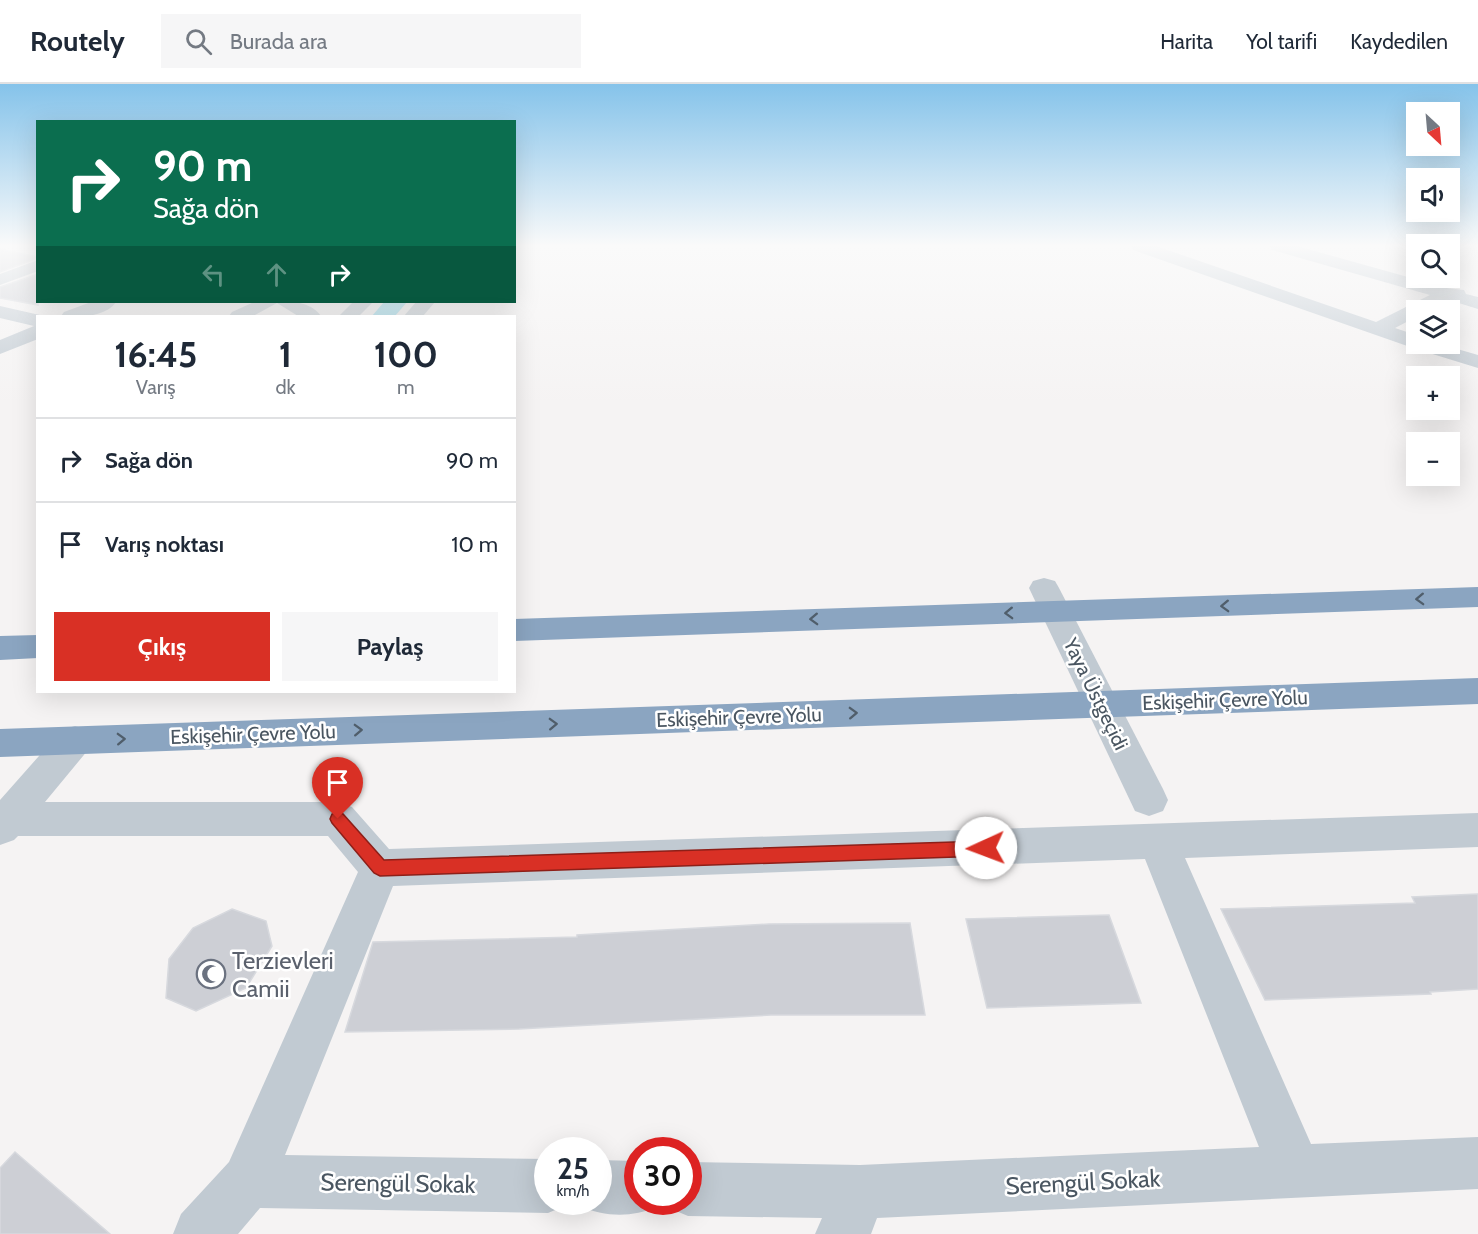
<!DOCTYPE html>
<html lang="tr">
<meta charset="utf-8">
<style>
body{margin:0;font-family:Cabin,sans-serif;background:#f6f6f7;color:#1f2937;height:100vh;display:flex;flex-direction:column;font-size:22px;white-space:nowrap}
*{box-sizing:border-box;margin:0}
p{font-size:20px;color:#747a83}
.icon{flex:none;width:33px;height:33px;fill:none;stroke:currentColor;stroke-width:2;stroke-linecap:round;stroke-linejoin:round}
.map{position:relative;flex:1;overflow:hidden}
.details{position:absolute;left:36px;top:231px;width:480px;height:378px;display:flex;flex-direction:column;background:#fff;border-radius:0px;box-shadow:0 6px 24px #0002}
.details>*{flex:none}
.guide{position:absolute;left:36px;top:36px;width:480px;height:183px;border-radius:0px;box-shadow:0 6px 24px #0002;background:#0b6e4f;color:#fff;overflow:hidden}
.needle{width:39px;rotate:154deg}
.controls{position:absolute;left:1406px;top:18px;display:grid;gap:12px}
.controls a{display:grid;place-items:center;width:54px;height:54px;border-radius:0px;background:#fff;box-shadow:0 6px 24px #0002;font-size:30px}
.speed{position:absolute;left:534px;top:1053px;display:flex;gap:12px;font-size:30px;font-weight:700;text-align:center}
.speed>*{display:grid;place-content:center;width:78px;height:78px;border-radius:50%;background:#fff;box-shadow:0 6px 24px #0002;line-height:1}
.speed small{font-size:15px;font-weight:400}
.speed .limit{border:9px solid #d22;background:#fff;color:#111}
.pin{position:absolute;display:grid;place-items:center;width:51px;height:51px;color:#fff;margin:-62px -26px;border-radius:50% 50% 50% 0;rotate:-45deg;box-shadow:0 0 6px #0007}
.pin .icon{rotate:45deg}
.me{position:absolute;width:66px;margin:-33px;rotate:268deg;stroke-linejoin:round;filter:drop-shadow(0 0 4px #0008)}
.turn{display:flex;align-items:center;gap:21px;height:126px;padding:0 18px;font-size:27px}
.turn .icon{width:78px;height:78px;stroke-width:2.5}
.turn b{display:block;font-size:42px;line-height:51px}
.lanes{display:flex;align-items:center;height:57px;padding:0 18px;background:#0003;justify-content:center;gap:30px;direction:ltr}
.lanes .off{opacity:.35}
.eta{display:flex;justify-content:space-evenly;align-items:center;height:102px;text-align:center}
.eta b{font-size:36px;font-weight:700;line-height:42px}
.primary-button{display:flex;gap:12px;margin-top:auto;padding:12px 18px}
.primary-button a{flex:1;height:69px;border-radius:0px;background:#d93025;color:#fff;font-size:24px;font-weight:700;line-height:69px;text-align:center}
.primary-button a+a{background:#f6f6f7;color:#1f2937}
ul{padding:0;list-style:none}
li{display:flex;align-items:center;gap:18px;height:84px;padding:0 18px;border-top:2px solid #e0e1e3}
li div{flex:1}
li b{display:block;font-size:22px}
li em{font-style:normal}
header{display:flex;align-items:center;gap:36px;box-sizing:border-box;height:84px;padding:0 30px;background:#fff;border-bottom:2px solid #e0e1e3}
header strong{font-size:28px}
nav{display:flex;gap:33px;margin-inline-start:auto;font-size:21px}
.search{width:420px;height:54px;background:#f6f6f7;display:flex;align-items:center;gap:15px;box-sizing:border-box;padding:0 21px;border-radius:0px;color:#747a83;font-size:22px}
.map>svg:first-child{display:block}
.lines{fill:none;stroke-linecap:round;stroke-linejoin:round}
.canal{fill:#90daee;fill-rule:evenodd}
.building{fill:#cdcfd5;stroke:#d7d9de;stroke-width:1.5}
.street{fill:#c1cad2;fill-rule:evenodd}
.highway{fill:#8ba5c1;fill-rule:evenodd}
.oneway{stroke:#505e6b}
.route{fill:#d93025;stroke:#8d1f18;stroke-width:1.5}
.labels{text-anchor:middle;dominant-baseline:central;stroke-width:5;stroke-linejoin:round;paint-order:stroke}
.street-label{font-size:20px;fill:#4a5661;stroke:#fff}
.near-worship-label{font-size:24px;fill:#5b616d;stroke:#fff;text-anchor:start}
.near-street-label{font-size:24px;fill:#4a5661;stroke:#fff}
</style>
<header>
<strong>Routely</strong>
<div class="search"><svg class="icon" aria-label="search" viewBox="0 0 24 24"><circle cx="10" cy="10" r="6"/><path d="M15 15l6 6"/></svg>Burada ara</div>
<nav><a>Harita</a><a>Yol tarifi</a><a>Kaydedilen</a></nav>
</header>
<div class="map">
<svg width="1478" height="1150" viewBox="0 0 1478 1150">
<rect width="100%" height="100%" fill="#f5f3f3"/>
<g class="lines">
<!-- canal -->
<path class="canal" d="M384,218H407L395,232H372Z"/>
</g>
<!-- building -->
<g class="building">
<path d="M0,165L38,173V174L0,188Z"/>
<path d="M38,190V221L0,214V203Z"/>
<path d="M1478,810V905L1430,908L1431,910L1265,916L1221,825L1415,819L1412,813Z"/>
<path d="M232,825L266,837L272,862L246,904L196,927L166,914L169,875L193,844Z"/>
<path d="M1109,831L1141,919L987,924L966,835Z"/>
<path d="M910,839L925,931H771L519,945L345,948L373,858L577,853V851L769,840Z"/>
<path d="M15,1068L110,1150H0V1084Z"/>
</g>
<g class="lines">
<!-- street -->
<g class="street">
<path d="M1131,162H1156L1376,238L1430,211L1272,166L1270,162H1297L1447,204L1464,206L1466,210L1478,213V225L1449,216L1429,226H1416V233L1395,244L1416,251V260H1440L1478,271V284L1413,264L1133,166Z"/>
<path d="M38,176V187L0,201V190Z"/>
<path d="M91,218H116C106,233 77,234 61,232L64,228Z"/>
<path d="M254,218C275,218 307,212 321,232H298L277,219L253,232H229L232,228Z"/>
<path d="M353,218H373L359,232H339Z"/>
<path d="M416,218H435L423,232H404Z"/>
<path d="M0,222L44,232H38V255L0,270V256L34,242L0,234Z"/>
<path d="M1044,494L1055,497L1059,504L1163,705L1168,716L1163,727L1149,732L1135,727L1029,504L1033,497Z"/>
<path d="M75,642L88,646L93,656L88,666L45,718H338L352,723L389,765L1478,729V763L1185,774L1311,1060L1478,1053V1105L877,1134L871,1150H815L822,1134L688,1132L669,1124L666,1118H688V1078L860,1081L1259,1063L1145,775L393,802L285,1071L548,1075V1118H568L567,1121L548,1129L260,1124L238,1150H173L181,1130L229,1078L358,788L328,752H18L14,756L0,761V716L62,646Z"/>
<path d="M598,1076L638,1077V1118H659L657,1123C631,1134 605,1133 579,1122L577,1118H598Z"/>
</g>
<!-- highway -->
<g class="highway">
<path d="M1478,503V523L514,557V535Z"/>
<path d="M38,551V574L0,576V552Z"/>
<path d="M1478,594V620L0,673V645Z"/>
</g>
</g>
<!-- one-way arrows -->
<defs><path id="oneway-chevron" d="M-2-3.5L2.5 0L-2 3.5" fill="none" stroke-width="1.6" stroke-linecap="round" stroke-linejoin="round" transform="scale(1.5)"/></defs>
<g class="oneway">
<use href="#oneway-chevron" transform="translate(1420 515) rotate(178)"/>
<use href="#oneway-chevron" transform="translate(1225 522) rotate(178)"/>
<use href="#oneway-chevron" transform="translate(1009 529) rotate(178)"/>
<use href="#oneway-chevron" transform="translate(814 535) rotate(178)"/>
<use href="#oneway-chevron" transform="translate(853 629) rotate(-2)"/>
<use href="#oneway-chevron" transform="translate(553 640) rotate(-2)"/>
<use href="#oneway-chevron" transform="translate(358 646) rotate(-2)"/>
<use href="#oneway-chevron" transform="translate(121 655) rotate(-2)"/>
</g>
<!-- sky -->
<linearGradient id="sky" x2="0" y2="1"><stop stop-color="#85c3ea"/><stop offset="0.5" stop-color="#fafafa"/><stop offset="1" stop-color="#fafafa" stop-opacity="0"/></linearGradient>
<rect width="1478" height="323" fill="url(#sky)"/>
<!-- route -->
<path class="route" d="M338,728L343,730L384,776L986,757L992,759L995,764L992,769L986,772L380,792L374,789L332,739L330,735L332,730Z"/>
<!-- icons -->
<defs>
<g id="mosque-ring" transform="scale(1.5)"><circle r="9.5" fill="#fff" stroke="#6b7280" stroke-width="1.5"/><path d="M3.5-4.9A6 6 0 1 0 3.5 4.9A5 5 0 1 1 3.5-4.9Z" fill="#6b7280"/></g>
</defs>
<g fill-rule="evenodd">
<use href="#mosque-ring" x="211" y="890"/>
</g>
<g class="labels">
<!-- street labels -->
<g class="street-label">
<text transform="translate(1096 610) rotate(64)">Yaya Üstgeçidi</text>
<text transform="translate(1225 616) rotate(-2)">Eskişehir Çevre Yolu</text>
<text transform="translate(739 633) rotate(-2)">Eskişehir Çevre Yolu</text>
<text transform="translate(253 650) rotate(-2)">Eskişehir Çevre Yolu</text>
</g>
<!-- near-worship labels -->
<g class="near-worship-label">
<text x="232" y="876">Terzievleri<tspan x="232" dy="28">Camii</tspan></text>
</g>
<!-- near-street labels -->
<g class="near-street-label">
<text transform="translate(1083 1098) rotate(-3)">Serengül Sokak</text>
<text transform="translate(398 1099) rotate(1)">Serengül Sokak</text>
</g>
</g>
</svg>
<div class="controls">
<a><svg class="needle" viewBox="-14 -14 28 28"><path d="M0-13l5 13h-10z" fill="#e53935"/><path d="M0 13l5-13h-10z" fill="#747a83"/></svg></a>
<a><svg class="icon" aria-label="sound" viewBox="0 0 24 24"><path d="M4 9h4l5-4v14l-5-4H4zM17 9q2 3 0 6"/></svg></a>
<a><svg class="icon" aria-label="search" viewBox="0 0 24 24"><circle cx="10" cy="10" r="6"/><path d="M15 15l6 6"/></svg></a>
<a><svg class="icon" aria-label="layers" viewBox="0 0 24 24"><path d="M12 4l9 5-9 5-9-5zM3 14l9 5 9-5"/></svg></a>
<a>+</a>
<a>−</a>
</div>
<div class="speed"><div>25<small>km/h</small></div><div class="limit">30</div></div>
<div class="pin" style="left:338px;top:735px;background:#d93025"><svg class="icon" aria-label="arrive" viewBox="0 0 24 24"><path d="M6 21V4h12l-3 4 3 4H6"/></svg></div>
<svg class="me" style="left:986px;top:764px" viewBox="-20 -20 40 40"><circle r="19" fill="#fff"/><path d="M0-13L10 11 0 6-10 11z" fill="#d93025"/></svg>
<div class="guide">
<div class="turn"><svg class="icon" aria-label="right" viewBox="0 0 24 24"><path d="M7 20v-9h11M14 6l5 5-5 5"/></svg><div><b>90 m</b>Sağa dön</div></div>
<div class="lanes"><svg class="icon off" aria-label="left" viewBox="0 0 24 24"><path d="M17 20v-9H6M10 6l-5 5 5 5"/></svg><svg class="icon off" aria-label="ahead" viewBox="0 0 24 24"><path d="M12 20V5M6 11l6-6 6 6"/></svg><svg class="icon" aria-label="right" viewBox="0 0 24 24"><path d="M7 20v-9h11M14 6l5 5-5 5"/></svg></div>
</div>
<section class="details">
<div class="eta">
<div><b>16:45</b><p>Varış</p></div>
<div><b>1</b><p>dk</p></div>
<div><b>100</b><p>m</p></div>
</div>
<ul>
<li><svg class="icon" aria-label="right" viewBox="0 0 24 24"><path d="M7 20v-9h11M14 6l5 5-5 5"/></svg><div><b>Sağa dön</b></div><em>90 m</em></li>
<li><svg class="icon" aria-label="arrive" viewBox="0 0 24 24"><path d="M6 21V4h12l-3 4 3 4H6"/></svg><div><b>Varış noktası</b></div><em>10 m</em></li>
</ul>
<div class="primary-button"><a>Çıkış</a><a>Paylaş</a></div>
</section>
</div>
